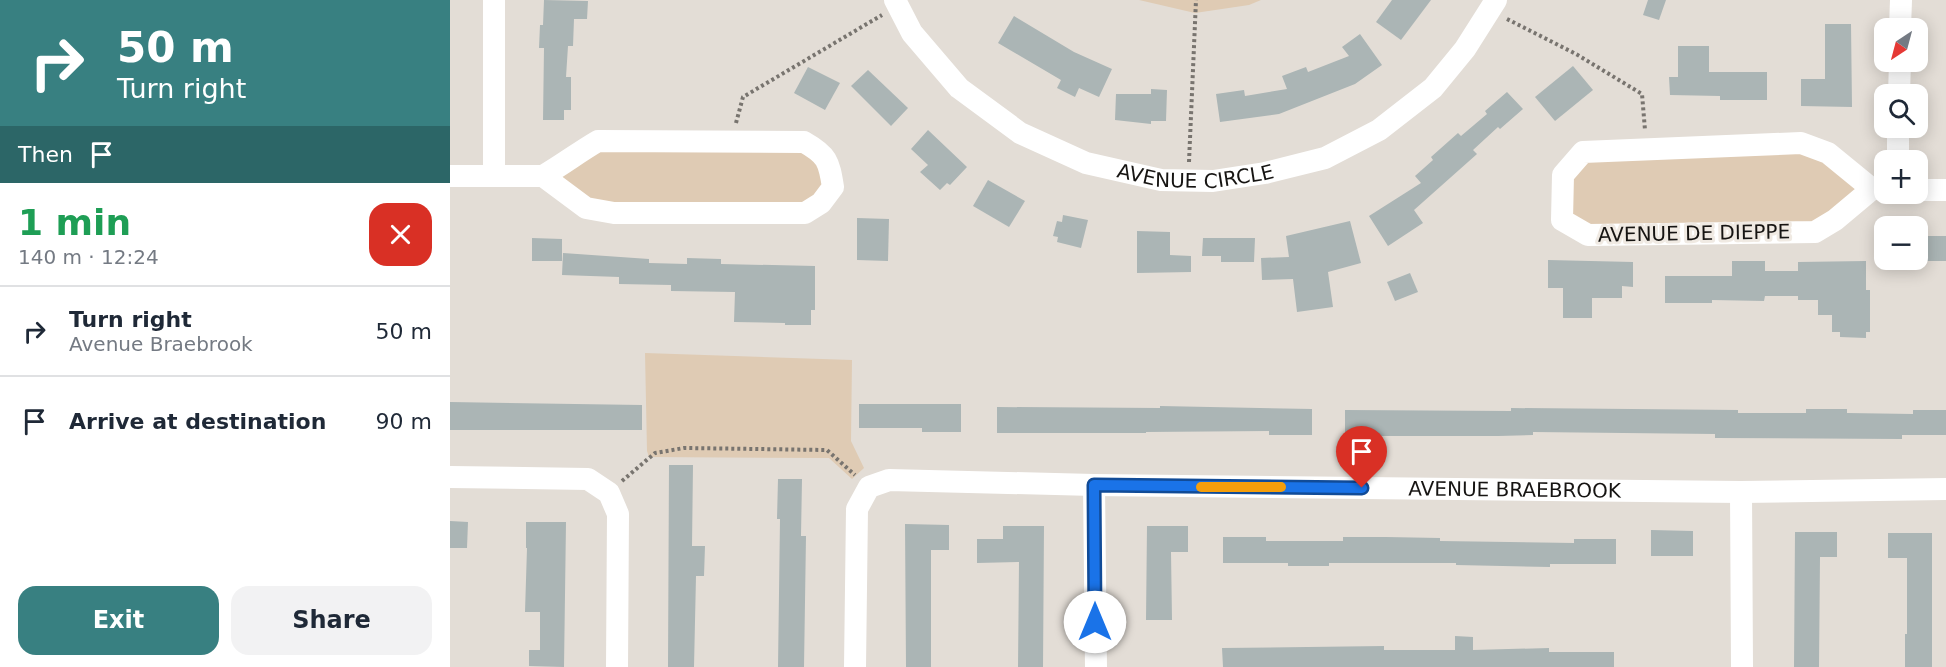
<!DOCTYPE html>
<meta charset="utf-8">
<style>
body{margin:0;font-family:"DejaVu Sans",sans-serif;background:#f2f2f3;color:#1f2937;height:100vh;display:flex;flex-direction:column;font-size:22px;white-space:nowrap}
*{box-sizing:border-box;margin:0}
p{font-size:20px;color:#747a83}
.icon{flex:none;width:33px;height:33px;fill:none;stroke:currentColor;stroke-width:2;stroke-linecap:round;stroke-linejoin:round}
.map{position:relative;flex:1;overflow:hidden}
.side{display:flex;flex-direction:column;background:#fff;width:450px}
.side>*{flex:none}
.banner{background:#388081;color:#fff;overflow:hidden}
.needle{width:39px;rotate:216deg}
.tools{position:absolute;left:1424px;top:18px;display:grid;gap:12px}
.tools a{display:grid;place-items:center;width:54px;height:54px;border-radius:12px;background:#fff;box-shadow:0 3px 15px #0003;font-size:30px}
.pin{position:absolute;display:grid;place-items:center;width:51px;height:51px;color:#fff;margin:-62px -26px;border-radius:50% 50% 50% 0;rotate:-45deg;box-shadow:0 0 6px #0007}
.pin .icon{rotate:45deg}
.me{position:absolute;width:66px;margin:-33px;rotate:0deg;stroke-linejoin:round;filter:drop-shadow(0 0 4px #0008)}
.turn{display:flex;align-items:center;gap:21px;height:126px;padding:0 18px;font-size:27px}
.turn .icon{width:78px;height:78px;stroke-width:2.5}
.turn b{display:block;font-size:42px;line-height:51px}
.then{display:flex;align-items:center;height:57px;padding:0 18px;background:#0003;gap:12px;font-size:22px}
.round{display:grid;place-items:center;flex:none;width:63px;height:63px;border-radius:18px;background:#f2f2f3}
.head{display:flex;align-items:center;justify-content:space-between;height:102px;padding:0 18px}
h1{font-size:36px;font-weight:700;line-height:45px;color:#1e9e55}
.primary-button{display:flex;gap:12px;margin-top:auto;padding:12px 18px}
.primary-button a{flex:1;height:69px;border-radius:18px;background:#388081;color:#fff;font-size:24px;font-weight:700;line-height:69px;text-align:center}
.primary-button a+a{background:#f2f2f3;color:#1f2937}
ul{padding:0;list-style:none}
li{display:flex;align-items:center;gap:18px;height:90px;padding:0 18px;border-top:2px solid #e0e1e3}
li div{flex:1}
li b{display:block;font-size:22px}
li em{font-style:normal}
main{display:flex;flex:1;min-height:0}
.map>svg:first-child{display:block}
.green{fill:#dfcbb4}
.building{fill:#abb5b5}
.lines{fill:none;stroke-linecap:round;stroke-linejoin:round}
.path{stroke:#78746f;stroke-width:4;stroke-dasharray:3 3;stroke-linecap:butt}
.street{stroke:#fff;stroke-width:22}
.route-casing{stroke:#114b97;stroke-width:15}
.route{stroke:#1a73e8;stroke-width:10}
.slow{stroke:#f59e0b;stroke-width:10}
.labels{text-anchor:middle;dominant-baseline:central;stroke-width:6;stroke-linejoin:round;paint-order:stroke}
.street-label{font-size:20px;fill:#161412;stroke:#f0eae3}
</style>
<main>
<section class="side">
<div class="banner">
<div class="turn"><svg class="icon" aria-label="right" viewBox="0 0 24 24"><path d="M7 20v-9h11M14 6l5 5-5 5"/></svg><div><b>50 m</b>Turn right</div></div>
<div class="then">Then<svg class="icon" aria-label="arrive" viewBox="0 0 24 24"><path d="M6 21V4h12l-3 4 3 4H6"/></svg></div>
</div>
<div class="head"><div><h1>1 min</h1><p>140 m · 12:24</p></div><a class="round" style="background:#d93025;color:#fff"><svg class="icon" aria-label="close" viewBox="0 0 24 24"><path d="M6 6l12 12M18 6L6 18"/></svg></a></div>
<ul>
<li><svg class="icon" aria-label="right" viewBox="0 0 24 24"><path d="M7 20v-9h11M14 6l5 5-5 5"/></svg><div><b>Turn right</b><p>Avenue Braebrook</p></div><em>50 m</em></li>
<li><svg class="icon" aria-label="arrive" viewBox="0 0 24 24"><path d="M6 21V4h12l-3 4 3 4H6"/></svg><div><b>Arrive at destination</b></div><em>90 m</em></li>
</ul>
<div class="primary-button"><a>Exit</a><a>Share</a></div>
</section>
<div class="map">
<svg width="1496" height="667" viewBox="0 0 1496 667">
<rect width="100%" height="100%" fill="#e3ddd6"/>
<!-- green -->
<g class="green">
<path d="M689,0H811L799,5L745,13Z"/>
<path d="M354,142L380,165L371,203L164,213L93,176L130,151Z"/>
<path d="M1351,143L1422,189L1385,220L1138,235L1112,220L1113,175L1133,152Z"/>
<path d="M195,353L402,360L401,441L414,468L402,479L379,458L199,457L197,451Z"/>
</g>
<!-- building -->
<g class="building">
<path d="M94,0L138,1L137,19H124L123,46H118L116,77H121V110H114V120H93L94,48H89L90,25H93Z"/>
<path d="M942,0H981L951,40L926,22Z"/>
<path d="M1198,0H1216L1209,20L1193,15Z"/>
<path d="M564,16L624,52L662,69L649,97L629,88L625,97L607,88L611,80L548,43Z"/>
<path d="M1375,24H1401L1402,107L1351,106V79H1375Z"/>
<path d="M910,34L932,65L905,84L829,114L770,122L766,94L794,90L795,96L837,89L832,76L856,67L858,72L899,56L892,47Z"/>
<path d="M1228,46H1259V72H1317V100H1270V96L1220,95L1219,77H1228Z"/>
<path d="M1123,66L1143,90L1105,121L1085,97Z"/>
<path d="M358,67L390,83L375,110L344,93Z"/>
<path d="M418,70L458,108L441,126L401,86Z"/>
<path d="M701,89L717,90L716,121H701V124L665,120L666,94H701Z"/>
<path d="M1057,92L1073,109L1050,129L1048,127L1023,150L1027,154L964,210L973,223L938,246L919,216L971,183L965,176L983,160L981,157L1008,133L1011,136L1037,114L1035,111Z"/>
<path d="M478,130L517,167L500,185L497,183L490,190L470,172L478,165L461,149Z"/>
<path d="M538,180L575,201L559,227L523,206Z"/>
<path d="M613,215L638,220L631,248L607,242L608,237L603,236L607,221L612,222Z"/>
<path d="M407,218L439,219L438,261L407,260Z"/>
<path d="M900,221L911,263L878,272L883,307L847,312L843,279L812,280L811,258L839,257L836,236Z"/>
<path d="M687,231L720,232V255L741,256V272L687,273Z"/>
<rect x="1472" y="236" width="24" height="25"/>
<path d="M82,238L112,239V261H82Z"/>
<path d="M753,238H805L804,262H771V256H752Z"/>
<path d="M113,253L199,259V263L237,264V258L271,259V264L365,266V310H361V325H335V323L284,322L285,292L221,291V285L169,284V277L112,275Z"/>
<path d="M1098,260L1183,262V287L1172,286V298H1142V318H1113V288H1098Z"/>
<path d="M1282,261H1315V271H1348V262L1416,261V290H1420V332H1416V338L1390,337V332H1382V315H1368V300H1348V296H1315L1314,301L1262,300V303H1215V276H1282Z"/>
<path d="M960,273L968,292L945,301L937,282Z"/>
<path d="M0,402L192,405V430H0Z"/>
<path d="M409,404H511V432H472V428H409Z"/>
<path d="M710,406L862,409V435H819V431L696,432V433H547V407L710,408Z"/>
<path d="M1061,408L1288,410V413H1356V409H1397V413L1463,414V410H1496V435H1452V439L1265,438V434L1083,432V435L1048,436H895V410L1061,411Z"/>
<path d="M219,465H243L242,546H255L254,576H246L244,667H218Z"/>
<path d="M328,479H352L351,536H356L354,667H328L330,519H327Z"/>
<path d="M0,521L18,522L17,548H0Z"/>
<path d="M76,522H116L114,667L79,666V650H90V612H75L77,548H76Z"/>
<path d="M455,524L499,525V550H481V667H456Z"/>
<path d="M553,526H594L593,667H568L569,562L527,563V539H553Z"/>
<path d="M697,526H738V552H721L722,620H696Z"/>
<path d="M1201,530L1243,531V556H1201Z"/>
<path d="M1345,532H1387V557H1370L1369,667H1344Z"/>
<path d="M1438,533H1482V667H1455V634H1457V558H1438Z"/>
<path d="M773,537H816V541H893V537H936L990,538V541L1124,543V539H1166V564H1100V567L1006,565V563H879V566H838V563H773Z"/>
<path d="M1005,636L1023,637V650L1099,648V652H1164V667H773L772,648L934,646V650H1005Z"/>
</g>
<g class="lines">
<!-- path -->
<g class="path">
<path d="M1057,19L1126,54L1192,94L1195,130"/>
<path d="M286,123L293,97L432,15"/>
<path d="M739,162L746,0"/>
<path d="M172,481L205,453L234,448L377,450L405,475"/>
</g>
<!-- street -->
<g class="street">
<path id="s1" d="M445,0L462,33L509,88L570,133L636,163L711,180L763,181L815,173L875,158L929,130L983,88L1015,49L1046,0"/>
<path d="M1450,28L1451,0"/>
<path d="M1449,94L1450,62"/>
<path d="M148,141L354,142C377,155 379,161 383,187L371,203L355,213H164L136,208L93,176C112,165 129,152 148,141Z"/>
<path d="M1448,160V128"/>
<path d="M0,176H93"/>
<path d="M44,176V0"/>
<path d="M1422,189L1385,220L1365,232L1138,235L1112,220L1113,175L1133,152L1351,143L1378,153L1422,189H1434"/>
<path d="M1467,190H1496"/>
<path d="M0,477L138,479L159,493L168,514L167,667"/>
<path d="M644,485L646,667"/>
<path d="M1291,492L1292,667"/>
<path id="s2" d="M405,667L407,509L419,487L439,480L644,485L1291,492L1496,489"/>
</g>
</g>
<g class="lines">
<!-- route casing -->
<g class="route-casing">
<path id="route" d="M645,622L644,485L912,488"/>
</g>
<!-- route -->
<use href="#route" class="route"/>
<!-- slow -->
<path class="slow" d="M751,487H831"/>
</g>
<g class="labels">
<!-- street labels -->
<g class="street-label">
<text stroke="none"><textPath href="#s1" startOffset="369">AVENUE CIRCLE</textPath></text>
<text transform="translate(1244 233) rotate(-1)">AVENUE DE DIEPPE</text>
<text stroke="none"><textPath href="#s2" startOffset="830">AVENUE BRAEBROOK</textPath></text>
</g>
</g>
</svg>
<div class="tools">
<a><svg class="needle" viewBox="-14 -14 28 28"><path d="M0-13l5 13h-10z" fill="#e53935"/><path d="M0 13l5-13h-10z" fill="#747a83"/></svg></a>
<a><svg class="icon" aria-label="search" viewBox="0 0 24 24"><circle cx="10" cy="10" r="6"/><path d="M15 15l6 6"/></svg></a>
<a>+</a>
<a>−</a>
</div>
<div class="pin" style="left:912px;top:488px;background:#d93025"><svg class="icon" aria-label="arrive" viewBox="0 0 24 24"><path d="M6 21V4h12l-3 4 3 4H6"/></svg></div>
<svg class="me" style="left:645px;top:622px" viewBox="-20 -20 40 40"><circle r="19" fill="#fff"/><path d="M0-13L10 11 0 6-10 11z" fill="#1a73e8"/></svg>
</div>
</main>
